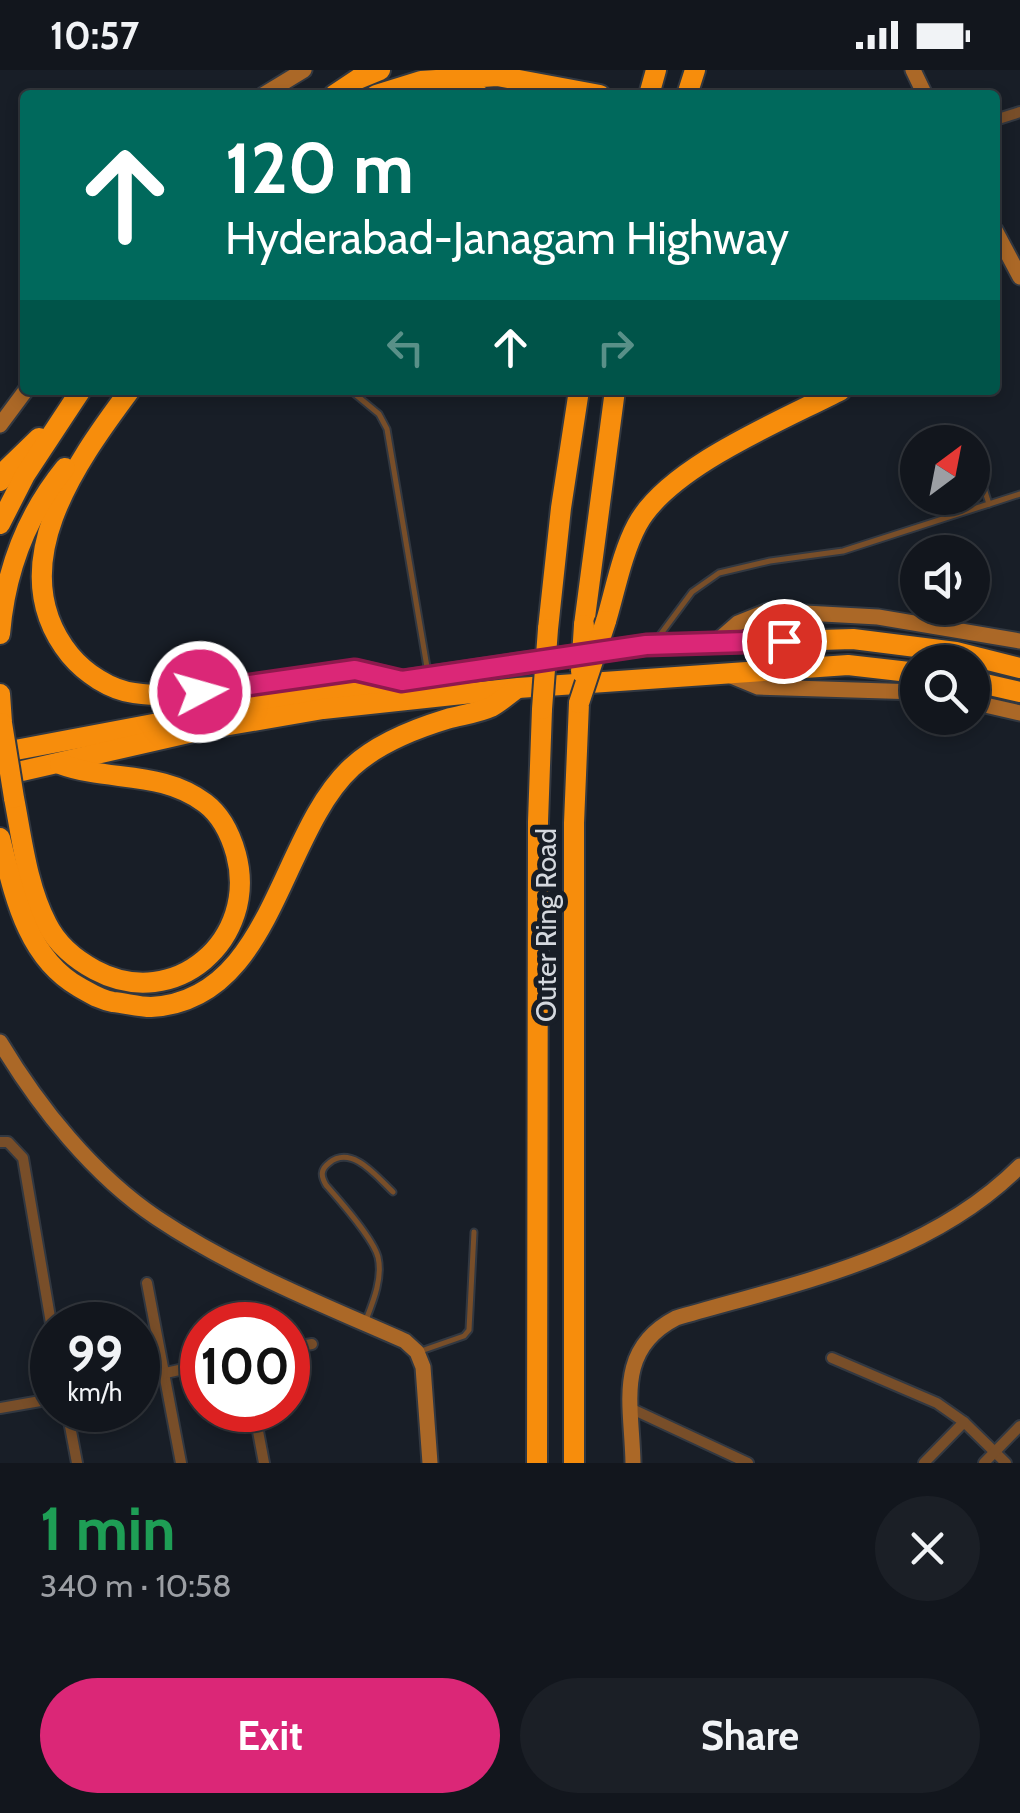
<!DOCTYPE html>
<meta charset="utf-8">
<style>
body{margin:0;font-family:Cabin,sans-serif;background:#1b1f26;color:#f1f3f6;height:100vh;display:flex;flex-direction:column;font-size:38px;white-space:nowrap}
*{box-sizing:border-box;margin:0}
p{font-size:32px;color:#9c9fa4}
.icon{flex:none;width:55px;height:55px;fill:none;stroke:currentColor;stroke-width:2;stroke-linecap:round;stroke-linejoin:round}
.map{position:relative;height:1393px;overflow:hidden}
.drawer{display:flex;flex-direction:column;background:#12161d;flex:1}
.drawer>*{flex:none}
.top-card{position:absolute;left:20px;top:20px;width:980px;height:305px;border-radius:10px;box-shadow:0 5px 15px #0003,0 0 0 2px #31353b;background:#00695c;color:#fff;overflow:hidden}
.needle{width:65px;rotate:32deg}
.controls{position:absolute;left:900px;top:355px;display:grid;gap:20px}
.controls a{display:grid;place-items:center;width:90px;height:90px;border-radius:50%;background:#12161d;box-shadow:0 5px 15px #0003,0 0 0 2px #31353b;font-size:50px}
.speed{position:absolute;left:30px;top:1232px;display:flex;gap:20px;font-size:50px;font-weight:700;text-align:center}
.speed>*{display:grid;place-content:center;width:130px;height:130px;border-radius:50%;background:#12161d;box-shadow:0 5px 15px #0003,0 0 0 2px #31353b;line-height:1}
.speed small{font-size:25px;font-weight:400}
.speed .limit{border:15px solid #d22;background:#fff;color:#111}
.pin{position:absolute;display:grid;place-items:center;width:85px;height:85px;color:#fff;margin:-42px;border:5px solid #fff;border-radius:50%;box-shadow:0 2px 10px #0007}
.me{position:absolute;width:110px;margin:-55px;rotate:84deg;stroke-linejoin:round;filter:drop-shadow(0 0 8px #0008)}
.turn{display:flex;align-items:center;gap:35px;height:210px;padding:0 40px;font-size:45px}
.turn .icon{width:130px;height:130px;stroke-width:2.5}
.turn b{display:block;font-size:70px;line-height:85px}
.lanes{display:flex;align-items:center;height:95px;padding:0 40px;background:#0003;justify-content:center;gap:50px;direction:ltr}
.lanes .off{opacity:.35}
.round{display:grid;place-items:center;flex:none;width:105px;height:105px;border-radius:52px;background:#1b1f26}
.headline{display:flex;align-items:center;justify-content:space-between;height:170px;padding:0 40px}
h1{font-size:60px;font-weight:700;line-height:75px;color:#1e9e55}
.action{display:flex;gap:20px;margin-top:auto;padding:20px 40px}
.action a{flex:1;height:115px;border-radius:60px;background:#db2777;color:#fff;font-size:40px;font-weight:700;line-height:115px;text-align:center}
.action a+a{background:#1b1f26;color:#f1f3f6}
.status{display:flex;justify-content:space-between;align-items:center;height:70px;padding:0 50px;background:#12161d;direction:ltr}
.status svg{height:28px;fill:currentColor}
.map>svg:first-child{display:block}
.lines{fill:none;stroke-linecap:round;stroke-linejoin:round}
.lane-casing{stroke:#323841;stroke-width:9}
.street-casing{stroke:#323841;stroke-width:14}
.secondary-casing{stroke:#323841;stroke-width:19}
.highway-casing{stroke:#323841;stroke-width:24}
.lane{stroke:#784e29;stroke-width:5}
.street{stroke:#784e29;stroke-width:10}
.secondary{stroke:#ab6827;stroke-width:15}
.highway{stroke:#f78d0c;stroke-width:20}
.highway-bridge-casing{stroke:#323841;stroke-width:24;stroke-linecap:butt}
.highway-bridge{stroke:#f78d0c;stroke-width:20}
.route-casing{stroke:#8e194d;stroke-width:25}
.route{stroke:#db2777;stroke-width:18}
.labels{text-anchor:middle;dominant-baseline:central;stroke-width:10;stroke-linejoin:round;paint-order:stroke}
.street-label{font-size:28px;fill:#d4d8de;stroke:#181e27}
</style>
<div class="status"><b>10:57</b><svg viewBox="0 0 49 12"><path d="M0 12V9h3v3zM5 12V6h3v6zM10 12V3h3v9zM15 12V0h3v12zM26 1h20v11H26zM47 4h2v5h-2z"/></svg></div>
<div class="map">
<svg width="1020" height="1393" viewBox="0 0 1020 1393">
<rect width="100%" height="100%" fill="#181e27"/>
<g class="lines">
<!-- lane casing -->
<g class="lane-casing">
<g id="lane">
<path d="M350,320L379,344L387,359L428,603"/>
<path d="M972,381L989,434L1020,424"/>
<path d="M657,569L692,522L719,503L770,491L843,481L989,434"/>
<path d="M366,1250C373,1232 383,1208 378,1187C373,1168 340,1131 326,1115C321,1106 320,1100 329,1093C352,1074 377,1107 393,1122"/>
<path d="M421,1281L464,1266L469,1260L474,1162"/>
</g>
</g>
<!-- street casing -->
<g class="street-casing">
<g id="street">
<path d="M995,50L1020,42"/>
<path d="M0,1072H8L23,1088L52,1259"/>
<path d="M147,1213L181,1393"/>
<path d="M288,1278L312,1274"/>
<path d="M832,1288L937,1333L964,1352L1006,1393"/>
<path d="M138,1309L202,1295"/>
<path d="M0,1338L52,1329"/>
<path d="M632,1339L748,1393"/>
<path d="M67,1340L77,1393"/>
<path d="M254,1340L264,1393"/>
<path d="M924,1393L964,1352"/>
<path d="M984,1393L1020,1356"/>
</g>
</g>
<!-- secondary casing -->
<g class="secondary-casing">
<g id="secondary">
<path d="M913,0L925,25"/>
<path d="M263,25L304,0"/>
<path d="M995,160L1020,207"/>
<path d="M0,355L26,320"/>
<path d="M714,574L738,553L768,541L878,547L1020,571"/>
<path d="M729,605L758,617L918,622"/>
<path d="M972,632L1020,643"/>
<path d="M0,972C39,1037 93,1105 157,1148C233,1199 321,1234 405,1271L417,1282L423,1297L430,1393"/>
<path d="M633,1393C632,1335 614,1280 676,1248C796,1213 928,1188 1020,1096"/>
</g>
</g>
<!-- highway casing -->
<g class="highway-casing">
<g id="highway">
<path d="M334,25L358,9L380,0"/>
<path d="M376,25L421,11L497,6L600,25"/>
<path d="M453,25H479"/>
<path d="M649,25L656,0"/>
<path d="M687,25L695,0"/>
<path d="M130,320C75,394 0,498 70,585C85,603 110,620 134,623C190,631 252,616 308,608C322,605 338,601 353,601C365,600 378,606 390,608"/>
<path d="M0,411L8,398L39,368"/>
<path d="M0,454L25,405L81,320"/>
<path d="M606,551C615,521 622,483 637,455C668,397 781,351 841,320"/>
<path d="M584,555L615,320"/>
<path d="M548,559L561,438L579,320"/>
<path d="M0,564C5,503 26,446 65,398"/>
<path d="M972,611L1020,622"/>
<path d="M0,624L2,653"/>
<path d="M0,683L312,624L646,575L853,569L956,582L1020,598"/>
<path d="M0,706L206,659L323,639L518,618L848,595L918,603"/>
<path d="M14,728C22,769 27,816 47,854C57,874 76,890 95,900C175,943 259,869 236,784C231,766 221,745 205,733C161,700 109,712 60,694"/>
<path d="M0,768C14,823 26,887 79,917C90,923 100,930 113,932C125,933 139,937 151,937C273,931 279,764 352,697C378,673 414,659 447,649C461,645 478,643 491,637C500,632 508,625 516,619"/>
<path d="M537,1393L538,752L542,639"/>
<path d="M574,1393V753L579,633"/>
</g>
</g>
<!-- lane -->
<use href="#lane" class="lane"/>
<!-- street -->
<use href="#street" class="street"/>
<!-- secondary -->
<use href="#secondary" class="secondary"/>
<!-- highway -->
<use href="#highway" class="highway"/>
<!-- highway-bridge casing -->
<g class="highway-bridge-casing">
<g id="highway-bridge">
<path d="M581,602L584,555"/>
<path d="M579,633L606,551"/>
<path d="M542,639L548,559"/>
<path d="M2,653L14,728"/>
</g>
</g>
<!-- highway-bridge -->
<use href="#highway-bridge" class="highway-bridge"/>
</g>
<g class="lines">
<!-- route casing -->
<g class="route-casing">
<path id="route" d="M200,622L355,600L402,611L646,575L784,571"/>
</g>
<!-- route -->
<use href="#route" class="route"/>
</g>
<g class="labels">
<!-- street labels -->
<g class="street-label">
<text transform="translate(546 855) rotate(-90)">Outer Ring Road</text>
</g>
</g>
</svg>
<div class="controls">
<a><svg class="needle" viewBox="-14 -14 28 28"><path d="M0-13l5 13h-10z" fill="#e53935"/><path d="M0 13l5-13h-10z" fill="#9c9fa4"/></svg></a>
<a><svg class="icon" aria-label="sound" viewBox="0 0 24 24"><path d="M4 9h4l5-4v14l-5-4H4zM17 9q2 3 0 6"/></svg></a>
<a><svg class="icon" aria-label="search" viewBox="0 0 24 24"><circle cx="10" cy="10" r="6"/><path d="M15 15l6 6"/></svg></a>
</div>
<div class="speed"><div>99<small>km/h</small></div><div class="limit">100</div></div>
<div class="pin" style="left:784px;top:571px;background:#d93025"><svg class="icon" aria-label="arrive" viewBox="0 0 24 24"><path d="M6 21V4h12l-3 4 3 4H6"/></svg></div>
<svg class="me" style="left:200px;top:622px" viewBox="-20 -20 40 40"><circle r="17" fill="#db2777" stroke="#fff" stroke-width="3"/><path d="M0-11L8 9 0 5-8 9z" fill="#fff"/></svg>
<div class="top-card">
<div class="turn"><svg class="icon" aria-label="ahead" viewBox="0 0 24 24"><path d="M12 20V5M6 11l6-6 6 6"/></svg><div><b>120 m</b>Hyderabad-Janagam Highway</div></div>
<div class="lanes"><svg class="icon off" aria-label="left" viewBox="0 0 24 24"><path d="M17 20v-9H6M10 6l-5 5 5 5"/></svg><svg class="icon" aria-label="ahead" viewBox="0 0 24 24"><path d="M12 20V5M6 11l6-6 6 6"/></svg><svg class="icon off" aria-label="right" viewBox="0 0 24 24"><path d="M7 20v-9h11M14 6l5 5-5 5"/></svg></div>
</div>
</div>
<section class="drawer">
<div class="headline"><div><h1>1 min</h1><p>340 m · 10:58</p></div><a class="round"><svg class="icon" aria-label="close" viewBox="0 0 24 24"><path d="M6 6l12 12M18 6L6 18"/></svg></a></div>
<div class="action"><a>Exit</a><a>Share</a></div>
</section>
